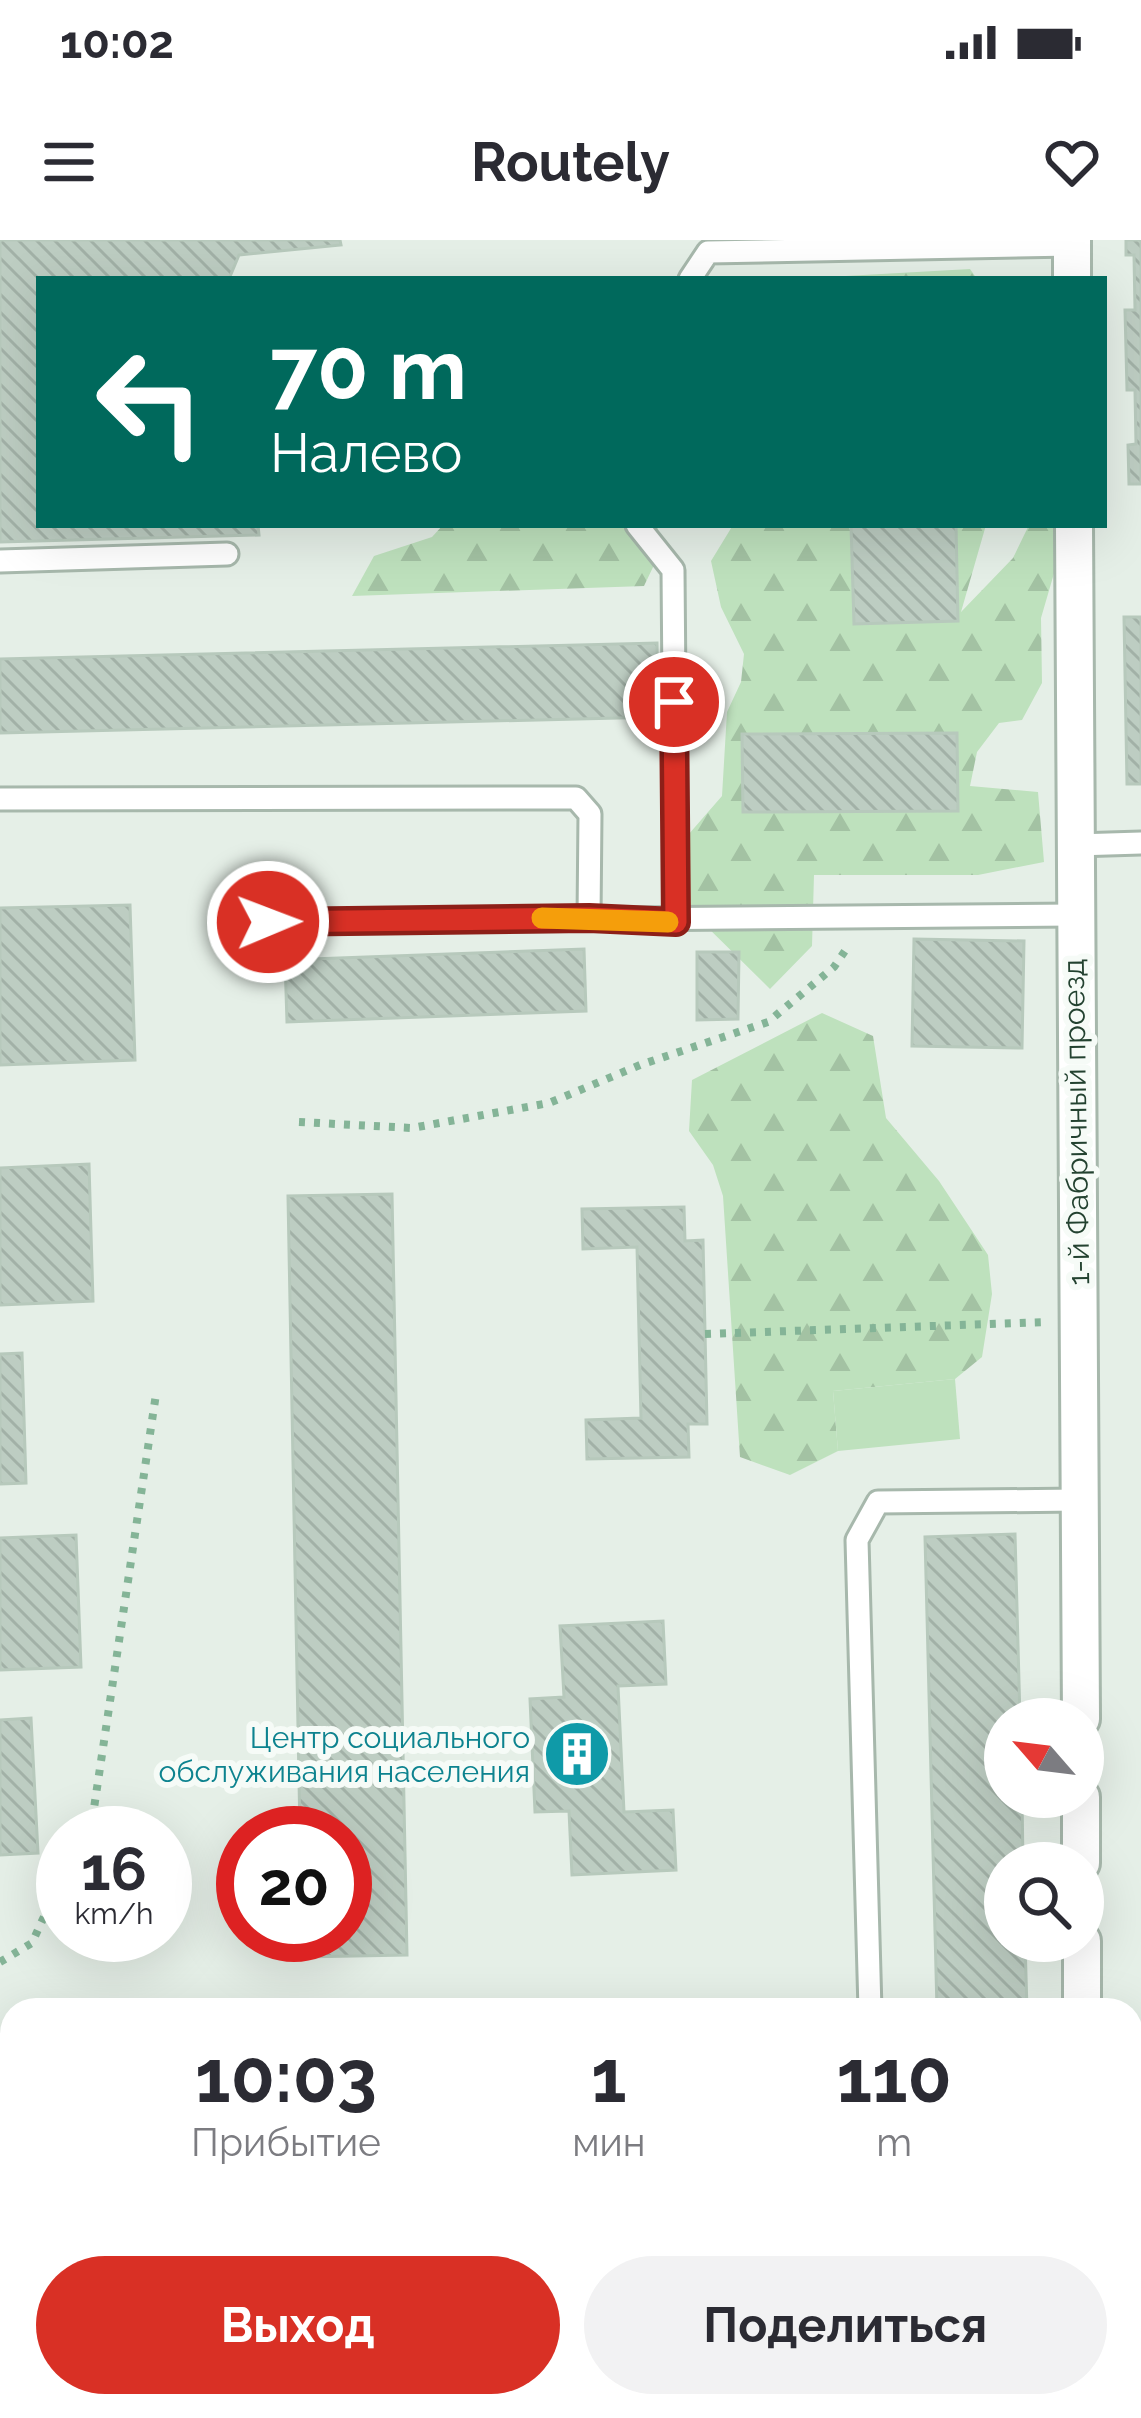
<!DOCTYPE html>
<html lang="ru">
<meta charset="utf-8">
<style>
body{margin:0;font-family:Raleway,sans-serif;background:#f2f2f3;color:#2b2b33;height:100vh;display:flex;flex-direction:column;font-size:45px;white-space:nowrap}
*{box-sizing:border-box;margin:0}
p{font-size:39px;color:#7c7c81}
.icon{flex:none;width:66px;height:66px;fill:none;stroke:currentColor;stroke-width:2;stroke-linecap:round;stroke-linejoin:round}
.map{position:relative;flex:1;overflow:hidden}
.side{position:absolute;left:0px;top:1758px;width:1143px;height:420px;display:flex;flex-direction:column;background:#fff;border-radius:36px 36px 0 0;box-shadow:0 12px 48px #0002}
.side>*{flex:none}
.guide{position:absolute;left:36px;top:36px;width:1071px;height:252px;border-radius:0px;box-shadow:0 12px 48px #0002;background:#00695c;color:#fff;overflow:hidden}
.needle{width:78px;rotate:298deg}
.fabs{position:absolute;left:984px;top:1458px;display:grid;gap:24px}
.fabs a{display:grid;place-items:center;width:120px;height:120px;border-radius:50%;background:#fff;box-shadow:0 12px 48px #0002;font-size:60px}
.speed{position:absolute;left:36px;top:1566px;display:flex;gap:24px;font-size:60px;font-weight:700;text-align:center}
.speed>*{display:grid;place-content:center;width:156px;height:156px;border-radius:50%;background:#fff;box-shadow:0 12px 48px #0002;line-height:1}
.speed small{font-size:30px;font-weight:400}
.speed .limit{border:18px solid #d22;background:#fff;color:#111}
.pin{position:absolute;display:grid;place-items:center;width:102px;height:102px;color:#fff;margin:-51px;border:6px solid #fff;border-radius:50%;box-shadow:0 3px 12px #0007}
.me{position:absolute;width:132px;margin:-66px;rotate:89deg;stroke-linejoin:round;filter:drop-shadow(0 0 9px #0008)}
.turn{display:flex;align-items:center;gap:42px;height:252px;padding:0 36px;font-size:54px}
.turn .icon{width:156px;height:156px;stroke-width:2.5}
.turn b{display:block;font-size:84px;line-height:102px}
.eta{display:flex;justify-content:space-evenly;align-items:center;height:204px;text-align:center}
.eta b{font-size:72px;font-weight:700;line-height:84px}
.cta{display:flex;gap:24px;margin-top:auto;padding:24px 36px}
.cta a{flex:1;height:138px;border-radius:72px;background:#d93025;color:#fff;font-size:48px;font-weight:700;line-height:138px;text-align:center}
.cta a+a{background:#f2f2f3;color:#2b2b33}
.status{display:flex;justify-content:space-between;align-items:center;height:84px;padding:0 60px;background:#fff;direction:ltr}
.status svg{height:33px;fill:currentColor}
header{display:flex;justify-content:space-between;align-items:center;height:156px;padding:0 36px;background:#fff;font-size:54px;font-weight:700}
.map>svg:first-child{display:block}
.forest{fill:url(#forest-firs)}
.pitch{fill:#bee1bd}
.building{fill:url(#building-back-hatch);stroke:#b7c9bc;stroke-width:3}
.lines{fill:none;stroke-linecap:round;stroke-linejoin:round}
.service-casing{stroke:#a7b8ac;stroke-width:27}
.minor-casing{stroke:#a7b8ac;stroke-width:42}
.path{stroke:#84b497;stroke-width:8;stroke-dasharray:6 9;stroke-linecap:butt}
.service{stroke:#fff;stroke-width:21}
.minor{stroke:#fff;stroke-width:36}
.route-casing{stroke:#8d1f18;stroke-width:30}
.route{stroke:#d93025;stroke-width:21}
.slow{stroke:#f59e0b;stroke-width:21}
.labels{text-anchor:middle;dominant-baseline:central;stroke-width:12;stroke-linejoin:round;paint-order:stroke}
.street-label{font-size:30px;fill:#234230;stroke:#f6fbf7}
.culture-label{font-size:30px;fill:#0d838f;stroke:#f6fbf7;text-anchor:end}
</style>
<div class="status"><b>10:02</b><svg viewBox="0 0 49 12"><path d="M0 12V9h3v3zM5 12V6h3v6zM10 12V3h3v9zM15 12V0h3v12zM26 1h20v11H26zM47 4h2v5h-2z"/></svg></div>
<header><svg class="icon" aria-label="menu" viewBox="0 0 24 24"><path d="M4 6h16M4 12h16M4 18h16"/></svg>Routely<svg class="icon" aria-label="heart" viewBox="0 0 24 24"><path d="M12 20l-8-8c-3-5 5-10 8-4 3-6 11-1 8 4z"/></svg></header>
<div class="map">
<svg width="1141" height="2178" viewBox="0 0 1141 2178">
<defs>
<pattern id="forest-firs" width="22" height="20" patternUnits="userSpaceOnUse" patternTransform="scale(3)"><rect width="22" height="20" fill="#bee1bd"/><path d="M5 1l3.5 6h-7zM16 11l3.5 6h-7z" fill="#a3c2a3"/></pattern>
<pattern id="building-back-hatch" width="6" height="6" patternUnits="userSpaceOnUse" patternTransform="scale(3)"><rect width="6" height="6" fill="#bdcdc2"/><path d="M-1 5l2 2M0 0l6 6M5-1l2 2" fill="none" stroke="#a2b1a7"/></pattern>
</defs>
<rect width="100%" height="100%" fill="#e5efe7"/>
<!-- forest -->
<g class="forest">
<path d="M970,29L977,39H792Z"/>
<path d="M443,285H658L655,323L644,346L352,356L374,316L432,297Z"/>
<path d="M733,285H986L961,372L1013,318L1029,285H1057L1055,330L1041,378L1042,443L1022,480L999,483L977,512L970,546L1038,552L1044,622L978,635H814L812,706L770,749L697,677L661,626L722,556L727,472L741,442L744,414L721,367L711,321Z"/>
<path d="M822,773L873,796L886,878L939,941L988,1015L992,1054L982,1117L955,1139L833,1151L838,1211L790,1235L740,1217L723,956L713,925L689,891L692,840Z"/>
</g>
<!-- pitch -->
<path class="pitch" d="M955,1139L960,1199L838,1211L833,1151Z"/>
<!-- building -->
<g class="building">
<path d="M0,0H340L341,5L239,15L229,39H39V285H258L259,295L0,302Z"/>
<path d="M1126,0H1141V244H1129L1128,205L1136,204L1135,150H1127L1125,70H1135L1134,15H1126Z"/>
<path d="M851,285H956L958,381L854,384Z"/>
<path d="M1124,377H1141V544H1127Z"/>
<path d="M657,403L658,477L0,493V419Z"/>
<path d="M957,493L958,571L743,572L742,494Z"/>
<path d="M130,665L135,820L0,825V668Z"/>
<path d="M914,699L1024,701L1022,808L912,806Z"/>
<path d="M584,709L586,771L287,782L285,720Z"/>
<path d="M697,712H739L738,779L697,780Z"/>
<path d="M89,924L93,1061L0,1065V928Z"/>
<path d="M392,954L407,1715L302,1717V1695H345V1593H300L288,956Z"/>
<path d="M684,967L685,1001L703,1000L707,1184H688L689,1217L587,1219L586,1180L641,1178L637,1007L583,1009L582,969Z"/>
<path d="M22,1113L26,1243L0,1244V1114Z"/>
<path d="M1015,1294L1020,1479H1005V1557H1022L1023,1623H1005V1701H1025L1027,1770H937L925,1297Z"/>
<path d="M76,1295L81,1427L0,1430V1298Z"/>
<path d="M663,1381L666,1444L618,1446L624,1572L673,1570L676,1630L572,1635L569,1571L535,1572L530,1459L564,1457L560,1386Z"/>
<path d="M31,1478L38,1613L0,1615V1480Z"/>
<rect x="0" y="1853" width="12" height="73"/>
</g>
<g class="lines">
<!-- service casing -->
<g class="service-casing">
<g id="service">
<path d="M690,39L708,12L1072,5"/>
<path d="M637,285L673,330L676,682"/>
<path d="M0,321L227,314"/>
<path d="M0,559L576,558L590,574L589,678"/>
<path d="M1076,605L1141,603"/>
<path d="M269,682L1074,675"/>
<path d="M870,1770L857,1300L878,1262L1079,1260"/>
</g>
</g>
<!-- minor casing -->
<g class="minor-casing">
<g id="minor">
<path d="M1072,0V39"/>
<path d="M1074,285L1081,1479"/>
<path d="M1081,1557V1623"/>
<path d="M1082,1701V1770"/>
<path d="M1085,2166V2178"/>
</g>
</g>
<!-- path -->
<g class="path">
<path d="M299,882L412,888L549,863L640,825L768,782L834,727L849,705"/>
<path d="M705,1094L1047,1082"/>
<path d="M83,1593L94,1568L156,1154"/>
<path d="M0,1722L32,1703L63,1635"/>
</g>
<!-- service -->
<use href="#service" class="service"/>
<!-- minor -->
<use href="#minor" class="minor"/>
</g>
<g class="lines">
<!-- route casing -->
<g class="route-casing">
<path id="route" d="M268,682L589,678L676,682L674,462"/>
</g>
<!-- route -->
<use href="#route" class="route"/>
<!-- slow -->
<path class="slow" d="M542,678L668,682"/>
</g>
<!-- icons -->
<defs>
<g id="building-disc" transform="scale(3.45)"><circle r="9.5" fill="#0f9aa8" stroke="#f6fbf7"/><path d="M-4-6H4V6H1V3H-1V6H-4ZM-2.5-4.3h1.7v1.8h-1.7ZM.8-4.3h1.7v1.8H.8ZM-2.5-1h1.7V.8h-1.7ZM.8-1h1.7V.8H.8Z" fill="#fff"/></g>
</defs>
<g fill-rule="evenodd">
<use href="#building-disc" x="577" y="1514"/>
</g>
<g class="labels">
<!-- street labels -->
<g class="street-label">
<text transform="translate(1076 882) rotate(-91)">1-й Фабричный проезд</text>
</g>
<!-- culture labels -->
<g class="culture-label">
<text x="530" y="1497">Центр социального<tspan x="530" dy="34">обслуживания населения</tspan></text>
</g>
</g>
</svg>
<div class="fabs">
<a><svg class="needle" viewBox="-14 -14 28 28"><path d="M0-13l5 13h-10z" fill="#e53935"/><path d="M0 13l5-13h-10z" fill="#7c7c81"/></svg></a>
<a><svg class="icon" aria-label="search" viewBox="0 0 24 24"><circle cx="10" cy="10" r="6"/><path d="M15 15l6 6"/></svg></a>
</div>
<div class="speed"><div>16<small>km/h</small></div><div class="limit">20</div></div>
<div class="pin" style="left:674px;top:462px;background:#d93025"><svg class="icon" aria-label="arrive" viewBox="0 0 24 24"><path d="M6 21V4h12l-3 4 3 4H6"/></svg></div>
<svg class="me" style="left:268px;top:682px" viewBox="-20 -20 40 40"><circle r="17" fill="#d93025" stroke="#fff" stroke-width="3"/><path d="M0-11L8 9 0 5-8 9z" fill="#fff"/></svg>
<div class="guide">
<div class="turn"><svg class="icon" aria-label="left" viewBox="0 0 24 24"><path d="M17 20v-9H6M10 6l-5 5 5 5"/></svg><div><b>70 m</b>Налево</div></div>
</div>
<section class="side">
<div class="eta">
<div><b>10:03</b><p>Прибытие</p></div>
<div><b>1</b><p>мин</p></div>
<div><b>110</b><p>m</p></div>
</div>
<div class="cta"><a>Выход</a><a>Поделиться</a></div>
</section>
</div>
